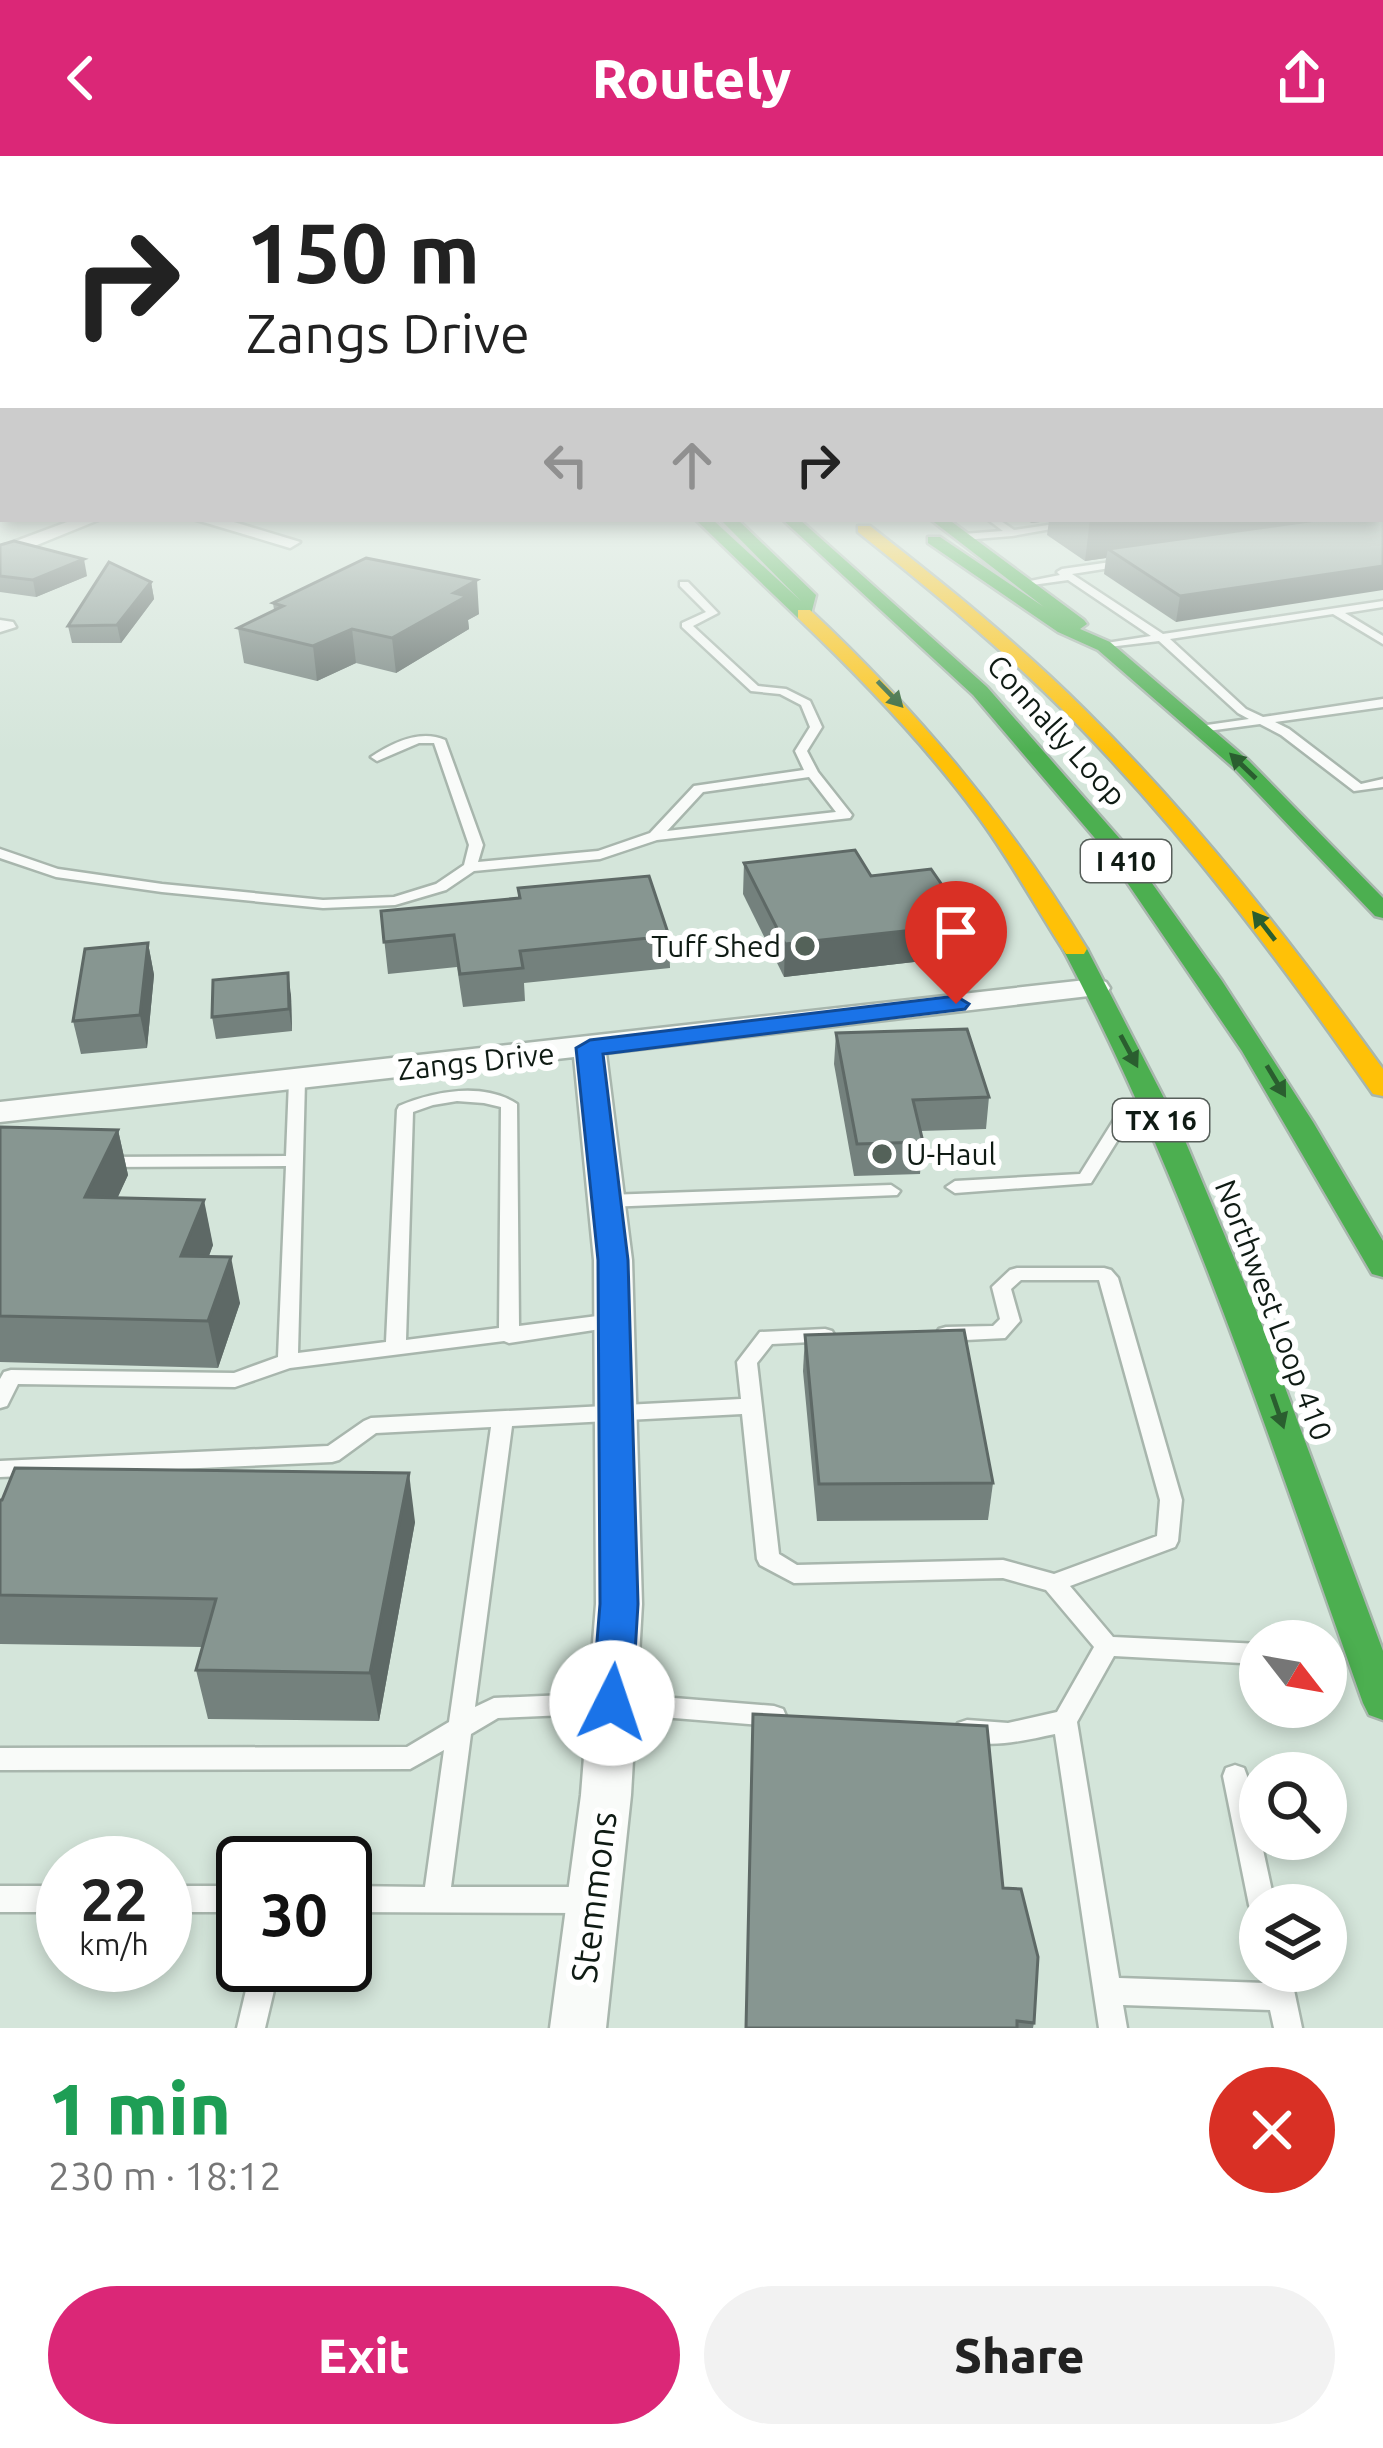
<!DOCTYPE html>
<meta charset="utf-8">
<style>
body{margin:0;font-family:Ubuntu,sans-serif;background:#f2f2f2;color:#222;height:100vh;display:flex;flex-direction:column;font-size:45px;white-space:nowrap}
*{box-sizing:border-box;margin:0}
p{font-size:39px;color:#767676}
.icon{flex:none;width:66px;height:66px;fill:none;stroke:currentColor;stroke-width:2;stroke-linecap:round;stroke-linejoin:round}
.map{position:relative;height:1872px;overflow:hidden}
.details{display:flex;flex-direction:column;background:#fff;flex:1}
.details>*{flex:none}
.guide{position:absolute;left:0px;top:0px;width:1383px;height:366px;box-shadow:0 6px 18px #0003;background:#fff;color:#222;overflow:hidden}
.needle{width:78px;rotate:121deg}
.tools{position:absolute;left:1239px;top:1464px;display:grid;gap:24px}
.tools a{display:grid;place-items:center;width:108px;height:108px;border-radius:50%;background:#fff;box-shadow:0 6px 18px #0003;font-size:60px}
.speed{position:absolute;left:36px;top:1680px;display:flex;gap:24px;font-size:60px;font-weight:700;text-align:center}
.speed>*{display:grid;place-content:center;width:156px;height:156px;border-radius:50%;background:#fff;box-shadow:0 6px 18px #0003;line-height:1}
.speed small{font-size:30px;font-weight:400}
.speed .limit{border:6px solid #111;border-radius:18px;background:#fff;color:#111}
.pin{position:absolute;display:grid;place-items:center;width:102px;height:102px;color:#fff;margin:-123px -51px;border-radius:50% 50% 50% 0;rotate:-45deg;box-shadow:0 0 12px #0007}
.pin .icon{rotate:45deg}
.me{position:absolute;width:132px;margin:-66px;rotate:4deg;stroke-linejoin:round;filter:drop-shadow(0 0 9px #0008)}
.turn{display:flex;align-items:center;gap:42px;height:252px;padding:0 48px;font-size:54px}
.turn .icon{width:156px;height:156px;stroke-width:2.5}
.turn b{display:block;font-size:84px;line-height:102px}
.lanes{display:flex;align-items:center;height:114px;padding:0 48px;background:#0003;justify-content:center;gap:60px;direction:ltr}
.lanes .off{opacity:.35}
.round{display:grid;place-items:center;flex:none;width:126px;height:126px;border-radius:63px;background:#f2f2f2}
.headline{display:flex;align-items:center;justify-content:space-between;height:204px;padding:0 48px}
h1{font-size:72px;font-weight:800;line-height:90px;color:#1e9e55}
.primary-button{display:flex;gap:24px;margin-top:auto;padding:24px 48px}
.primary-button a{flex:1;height:138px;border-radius:72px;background:#db2777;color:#fff;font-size:48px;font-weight:800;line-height:138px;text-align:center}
.primary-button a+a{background:#f2f2f2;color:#222}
header{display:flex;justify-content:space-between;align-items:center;height:156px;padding:0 48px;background:#db2777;color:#fff;font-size:54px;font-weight:800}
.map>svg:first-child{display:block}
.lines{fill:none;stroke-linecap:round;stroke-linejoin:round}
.lane-casing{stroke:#a8b6ad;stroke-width:5}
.street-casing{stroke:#a8b6ad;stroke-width:5}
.fast-casing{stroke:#a8b6ad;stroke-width:5}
.slow-casing{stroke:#a8b6ad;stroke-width:5}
.lane{fill:#f9fbf9;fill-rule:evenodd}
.street{fill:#f9fbf9;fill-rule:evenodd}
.fast{fill:#4caf50;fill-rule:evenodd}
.slow{fill:#ffc107;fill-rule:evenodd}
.wall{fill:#74817d}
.shaded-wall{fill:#5e6966}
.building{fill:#879691;stroke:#5e6966;stroke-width:3}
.oneway{fill:#2a5e2f}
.route{fill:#1a73e8;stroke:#114b97;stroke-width:3}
.poi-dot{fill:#546259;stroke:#fff;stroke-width:4.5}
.labels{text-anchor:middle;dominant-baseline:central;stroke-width:12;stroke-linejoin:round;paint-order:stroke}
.shield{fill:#fff;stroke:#575f5a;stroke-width:3}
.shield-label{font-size:27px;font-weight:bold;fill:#0f1b14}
.street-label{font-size:30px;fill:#0f1b14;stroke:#fff}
.poi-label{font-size:30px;fill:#0f1b14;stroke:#fff;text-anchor:end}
.near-street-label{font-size:36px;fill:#0f1b14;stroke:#fff}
</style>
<header><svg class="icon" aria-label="back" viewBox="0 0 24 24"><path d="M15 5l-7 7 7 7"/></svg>Routely<svg class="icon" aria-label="share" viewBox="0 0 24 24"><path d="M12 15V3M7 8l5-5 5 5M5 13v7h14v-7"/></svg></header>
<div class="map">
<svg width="1383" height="1872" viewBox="0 0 1383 1872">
<rect width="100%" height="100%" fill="#d4e5da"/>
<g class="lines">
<!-- lane casing -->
<g class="lane-casing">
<g id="lane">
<path d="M987,363H998L1014,374L1069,366L1074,369L1012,380L963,384L958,381L963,378L1003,375Z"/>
<path d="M1125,404L1129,405V409L1072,418L1163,478L1383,445V451L1345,457L1383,480V488L1333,458L1170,483L1246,553L1263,561L1383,543V551L1275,566L1289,573L1361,628L1383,623V631L1354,635L1281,579L1260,568L1200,576V570L1249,563L1238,557L1159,485L1100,492V488L1151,480L1068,424L1025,430L1020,427L1060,419L1057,416L1062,413Z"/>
<path d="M680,426H688L718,457L693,470L758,530L786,533L810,545L822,571L807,595L818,616L852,659L850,662L657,684L600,703L474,715L446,734L395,749L323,752L162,736L56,721L0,702V693L58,713L162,728L323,744L394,741L436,728L464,709L469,689L434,587H419L377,605L371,601C392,587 420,573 445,584L483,689L478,706L598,695L650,677L694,630L804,614L795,595L810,571L801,549L780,538L751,535L682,471V467L706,456L680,430ZM809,621L836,656L667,675L703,636Z"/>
<path d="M297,920L305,925L298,1197L386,1186L397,954L399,950C434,935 484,926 517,948L519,1170L613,1158L620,1160L623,1165L620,1170L509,1187L504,1185L290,1212L235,1231L18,1228L7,1250L0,1252V1223L4,1216L11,1214L234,1217L278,1201L286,1010L103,1011L94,1006L103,1001L286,1000L289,925ZM457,945L484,947L501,951L499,1172L406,1184L413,956L433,949Z"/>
<path d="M1121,961L1129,966L1091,1027L955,1037L946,1031L955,1025L1080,1018L1115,962Z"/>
<path d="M891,1029L900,1035L897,1039L607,1051L598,1045L607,1039Z"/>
<path d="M1017,1112H1104L1111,1114L1118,1122L1182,1344L1178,1385L1175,1391L1070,1430L1113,1481L1260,1488V1508L1114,1500L1077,1566L1119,1822L1265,1827L1262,1815H1290L1302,1872H1274L1270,1854L1123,1849L1127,1872H1099L1055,1578C1022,1585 991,1593 958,1583L955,1575L958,1567L967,1564L1008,1567L1057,1556L1094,1491L1046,1434L1003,1422L794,1427L760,1409L757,1403L742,1258L512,1270L475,1551L494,1542L612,1537L774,1550L783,1553L786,1560L783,1567L774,1570L612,1557L498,1562L471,1578L451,1731H586L595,1735L599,1744L595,1753L586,1757L345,1756V1730L425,1731L444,1594L410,1613L0,1614V1592L407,1591L449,1566L491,1271L376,1277L339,1304L332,1306L0,1321V1305L328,1290L364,1265L371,1262L741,1243L737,1206L760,1176L825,1173L832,1175L835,1180L832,1185L772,1188L757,1207L779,1398L797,1409L1003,1404L1054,1418L1157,1380L1160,1344L1099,1124H1021L1011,1133L1020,1165L1005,1182L946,1185L939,1183L936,1178L939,1173L946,1171L993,1170L1000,1163L992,1131L1010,1114Z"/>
<path d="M1235,1609L1244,1612L1247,1620L1275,1749H1260V1761L1253,1758L1249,1749L1223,1620L1226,1612Z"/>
<rect x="0" y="1730" width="63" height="26"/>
<rect x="165" y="1730" width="78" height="26"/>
<path d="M252,1809H280L265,1872H237Z"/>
</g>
</g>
<!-- street casing -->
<g class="street-casing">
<g id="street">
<path d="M75,363H101L0,404V391Z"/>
<path d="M193,363H224L300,386L290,392Z"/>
<path d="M0,464L13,466L16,471L0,476Z"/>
<path d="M1095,823L1106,826L1110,832L1106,838L606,897L632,1104L642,1448L631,1639L606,1872H550L581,1639L596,1448L594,1104L574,901L0,966V946Z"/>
</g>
</g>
<!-- fast casing -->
<g class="fast-casing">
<g id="fast">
<path d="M695,363H712L801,445L720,363H737L816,439L810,462H798Z"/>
<path d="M782,363H799L987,531L1121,684L1222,825L1313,966L1383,1085V1121L1372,1118L1242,895L1105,694L973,539Z"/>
<path d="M930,363H948L1084,464L1087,468L1080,473L1110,486L1249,605L1383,742V762L1375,760L1235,613L1098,494L1058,476L928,387V381H940L1044,451Z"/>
<path d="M1075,786L1087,793L1181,975L1260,1164L1383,1495V1564L1369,1559L1363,1547C1272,1291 1190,1034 1063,793Z"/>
</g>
</g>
<!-- slow casing -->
<g class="slow-casing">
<g id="slow">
<path d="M858,370H870C944,428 1018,487 1085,554C1196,664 1292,787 1383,913V940L1373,938C1281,806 1184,677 1071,562C1005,495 932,435 858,376Z"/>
<path d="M798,454H810C919,556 1010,665 1087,793L1084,798H1066C1036,752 1010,703 977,659C924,587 862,523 798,462Z"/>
</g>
</g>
<!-- lane -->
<use href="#lane" class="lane"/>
<!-- street -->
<use href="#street" class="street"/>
<!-- fast -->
<use href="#fast" class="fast"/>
<!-- slow -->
<use href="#slow" class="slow"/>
</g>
<!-- wall -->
<g class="wall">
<path d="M1025,363H1380L1176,466L1104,418L1106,402L1085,405L1047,379L1049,365L1031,367Z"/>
<path d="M0,389L87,420L36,441L0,436Z"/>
<path d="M151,426L154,443L121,487H72L68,470Z"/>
<path d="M273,447L479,458L468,464L469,473L396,517L356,507L317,525L244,507L238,472L274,454Z"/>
<path d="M744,707L871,720L966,800L784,821L743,738Z"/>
<path d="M518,732L669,780L670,812L524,827L525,845L463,851L457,811L388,818L381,755L518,742Z"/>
<path d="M148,787L154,819L147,892L81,898L73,865Z"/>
<path d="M291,839L292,875L216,883L212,861Z"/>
<path d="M836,877L989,941L986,973L920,975L923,986L920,1018L854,1020L834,908Z"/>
<path d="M0,971L118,974L128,1019L117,1042L213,1089L209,1100L240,1147L218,1212L0,1206Z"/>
<path d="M805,1179L993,1327L988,1364L817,1365L803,1215Z"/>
<path d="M0,1344L415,1366L379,1565L208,1563L196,1514L203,1491L0,1488Z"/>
<path d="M1003,1732L1034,1867L1033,1872H745Z"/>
</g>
<!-- shaded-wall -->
<g class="shaded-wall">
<path d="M1031,363H1049V365L1031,367Z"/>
<path d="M1090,363H1345L1108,393L1106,402L1085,405Z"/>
<path d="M84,403L87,420L36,441L33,424Z"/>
<path d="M1383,410V434L1176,466L1180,440Z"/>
<path d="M477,424L479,458L468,464L469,473L396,517L392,482L454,437Z"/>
<path d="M151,426L154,443L121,487L117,469Z"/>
<path d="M352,473L356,507L317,525L313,490Z"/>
<path d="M969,768L966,800L784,821L785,788Z"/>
<path d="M148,787L154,819L147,892L140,859Z"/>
<path d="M288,817L291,839L292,875L289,853Z"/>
<path d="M118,974L128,1019L97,1087L85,1041Z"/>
<path d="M204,1044L213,1089L191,1146L181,1100Z"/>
<path d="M231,1101L240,1147L218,1212L208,1165Z"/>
<path d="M409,1317L415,1366L379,1565L370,1517Z"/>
</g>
<!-- building -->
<g class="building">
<path d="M1380,355H1383V410L1180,440L1108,393L1324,363H1380Z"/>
<path d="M14,385L84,403L33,424L0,420V389Z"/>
<path d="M366,402L477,424L454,437L467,440L392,482L352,473L313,490L238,472L283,450L273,447Z"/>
<path d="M109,406L151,426L117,469L68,470Z"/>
<path d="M855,694L871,720L931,713L969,768L785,788L744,707Z"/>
<path d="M649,720L669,780L520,795L523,812L460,818L454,779L384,786L381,755L520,742L518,732Z"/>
<path d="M148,787L140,859L73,865L85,793Z"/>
<path d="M288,817L289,853L212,861L213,824Z"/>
<path d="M967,873L989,941L913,944L923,986L857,988L836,877Z"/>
<path d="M0,971L118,974L85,1041L204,1044L181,1100L231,1101L208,1165L0,1160Z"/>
<path d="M964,1174L993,1327L819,1328L805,1179Z"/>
<path d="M15,1312L409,1317L370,1517L196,1514L216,1443L0,1439V1344H2Z"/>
<path d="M753,1558L987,1570L1003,1732L1021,1733L1038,1801L1034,1867L1017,1865V1872H746Z"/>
</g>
<!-- one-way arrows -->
<defs><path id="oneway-solid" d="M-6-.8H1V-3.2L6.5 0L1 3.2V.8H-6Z" transform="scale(3)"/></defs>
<g class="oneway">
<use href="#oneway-solid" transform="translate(890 538) rotate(46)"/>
<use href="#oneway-solid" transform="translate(1243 610) rotate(-136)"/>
<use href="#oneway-solid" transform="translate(1264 770) rotate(-128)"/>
<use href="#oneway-solid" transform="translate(1129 895) rotate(62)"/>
<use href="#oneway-solid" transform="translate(1276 925) rotate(59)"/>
<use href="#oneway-solid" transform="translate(1278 1255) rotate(71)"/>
</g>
<!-- sky -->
<linearGradient id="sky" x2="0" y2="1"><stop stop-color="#75bae1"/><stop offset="0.56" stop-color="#ecf3ee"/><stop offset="1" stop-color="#ecf3ee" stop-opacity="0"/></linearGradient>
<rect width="1383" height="597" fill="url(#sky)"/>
<!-- route -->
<path class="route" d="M956,840L969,848L965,853L603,898L628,1104L638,1448L632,1547L626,1559L612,1564L598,1559L592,1547L600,1448L598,1104L576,892L590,884Z"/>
<!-- markers -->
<g class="poi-dot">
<circle cx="805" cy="790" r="12"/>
<circle cx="882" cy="998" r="12"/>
</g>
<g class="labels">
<!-- shield labels -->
<g class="shield">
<rect x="1081" y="684" width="90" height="42" rx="9"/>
<rect x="1113" y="943" width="96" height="42" rx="9"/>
</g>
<g class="shield-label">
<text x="1126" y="705">I 410</text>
<text x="1161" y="964">TX 16</text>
</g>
<!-- street labels -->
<g class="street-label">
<text transform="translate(1057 574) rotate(48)">Connally Loop</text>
<text transform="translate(476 905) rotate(-6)">Zangs Drive</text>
<text transform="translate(1274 1154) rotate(69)">Northwest Loop 410</text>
</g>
<!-- poi labels -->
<g class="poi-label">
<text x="781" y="790">Tuff Shed</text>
<text x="906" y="998" text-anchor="start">U-Haul</text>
</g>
<!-- near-street labels -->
<g class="near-street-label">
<text transform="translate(593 1741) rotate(-83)">Stemmons</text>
</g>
</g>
</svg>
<div class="tools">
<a><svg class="needle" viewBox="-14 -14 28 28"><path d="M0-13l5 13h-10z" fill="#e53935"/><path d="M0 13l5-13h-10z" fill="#767676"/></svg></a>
<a><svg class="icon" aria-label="search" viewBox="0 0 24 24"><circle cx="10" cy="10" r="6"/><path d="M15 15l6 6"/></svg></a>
<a><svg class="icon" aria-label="layers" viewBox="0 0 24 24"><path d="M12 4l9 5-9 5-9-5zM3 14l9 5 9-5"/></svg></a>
</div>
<div class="speed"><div>22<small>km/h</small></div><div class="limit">30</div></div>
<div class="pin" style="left:956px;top:848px;background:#d93025"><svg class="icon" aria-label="arrive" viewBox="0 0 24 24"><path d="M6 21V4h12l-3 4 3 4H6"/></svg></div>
<svg class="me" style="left:612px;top:1547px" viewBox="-20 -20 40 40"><circle r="19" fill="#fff"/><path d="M0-13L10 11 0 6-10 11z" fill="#1a73e8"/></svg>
<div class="guide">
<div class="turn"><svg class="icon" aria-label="right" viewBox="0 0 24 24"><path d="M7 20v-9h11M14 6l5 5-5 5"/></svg><div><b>150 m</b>Zangs Drive</div></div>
<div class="lanes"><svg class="icon off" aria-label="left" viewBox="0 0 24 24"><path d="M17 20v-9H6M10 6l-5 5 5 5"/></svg><svg class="icon off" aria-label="ahead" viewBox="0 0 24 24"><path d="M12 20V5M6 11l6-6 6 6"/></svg><svg class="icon" aria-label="right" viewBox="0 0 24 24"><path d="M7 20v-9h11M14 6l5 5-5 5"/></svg></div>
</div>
</div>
<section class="details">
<div class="headline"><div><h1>1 min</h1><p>230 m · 18:12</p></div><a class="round" style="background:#d93025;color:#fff"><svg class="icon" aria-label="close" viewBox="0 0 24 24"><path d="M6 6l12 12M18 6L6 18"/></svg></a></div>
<div class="primary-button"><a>Exit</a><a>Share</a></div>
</section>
